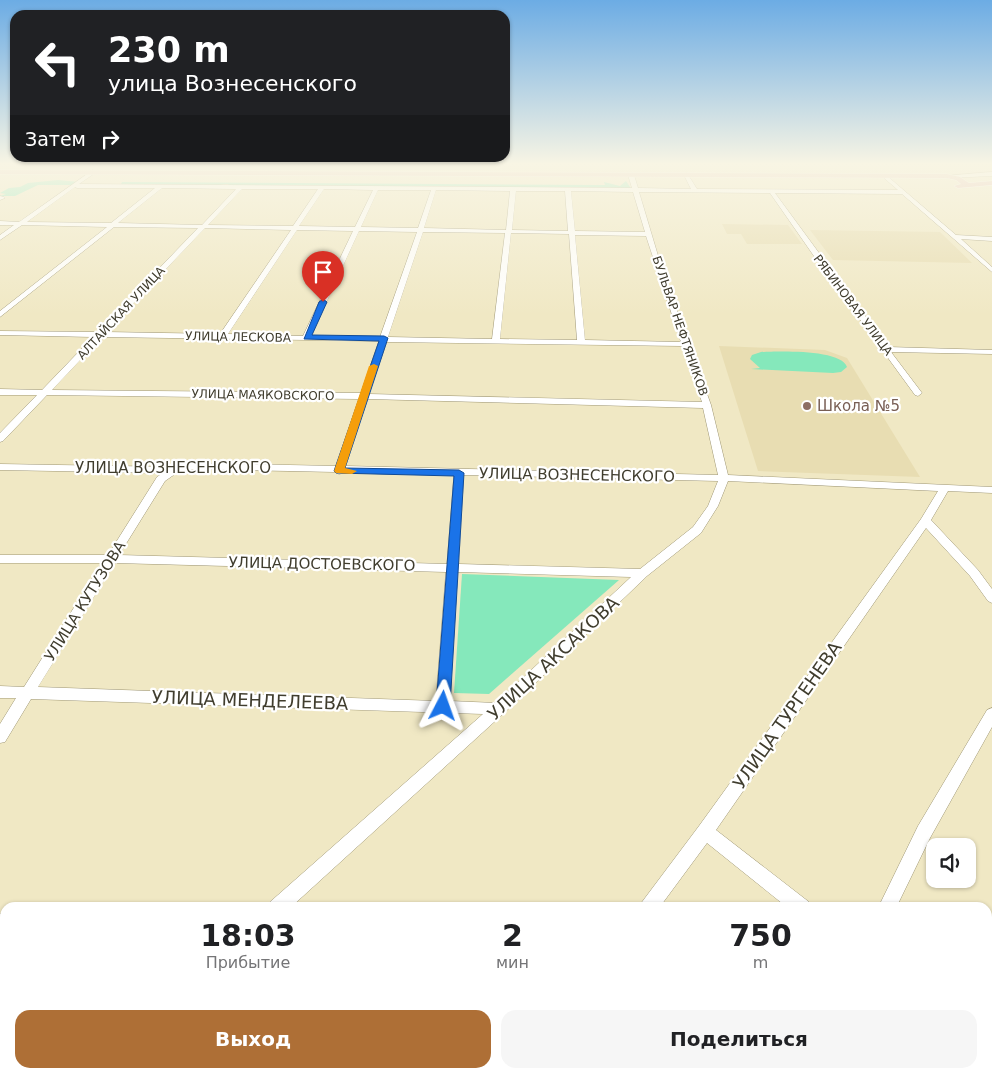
<!DOCTYPE html>
<html lang="ru">
<meta charset="utf-8">
<style>
body{margin:0;font-family:"DejaVu Sans",sans-serif;background:#f6f6f6;color:#202124;height:100vh;display:flex;flex-direction:column;font-size:19px;white-space:nowrap}
*{box-sizing:border-box;margin:0}
p{font-size:16px;color:#757577}
.icon{flex:none;width:28px;height:28px;fill:none;stroke:currentColor;stroke-width:2;stroke-linecap:round;stroke-linejoin:round}
.map{position:relative;flex:1;overflow:hidden}
.drawer{position:absolute;left:0px;top:902px;width:992px;height:176px;display:flex;flex-direction:column;background:#fff;border-radius:15px 15px 0 0;box-shadow:0 1px 4px #0004}
.drawer>*{flex:none}
.hud{position:absolute;left:10px;top:10px;width:500px;height:152px;border-radius:15px;box-shadow:0 1px 4px #0004;background:#202124;color:#fff;overflow:hidden}
.controls{position:absolute;left:926px;top:838px;display:grid;gap:10px}
.controls a{display:grid;place-items:center;width:50px;height:50px;border-radius:10px;background:#fff;box-shadow:0 1px 4px #0004;font-size:25px}
.pin{position:absolute;display:grid;place-items:center;width:42px;height:42px;color:#fff;margin:-51px -21px;border-radius:50% 50% 50% 0;rotate:-45deg;box-shadow:0 0 5px #0007}
.pin .icon{rotate:45deg}
.me{position:absolute;width:55px;margin:-28px;rotate:4deg;stroke-linejoin:round;filter:drop-shadow(0 0 4px #0008)}
.turn{display:flex;align-items:center;gap:18px;height:105px;padding:0 15px;font-size:22px}
.turn .icon{width:65px;height:65px;stroke-width:2.5}
.turn b{display:block;font-size:35px;line-height:42px}
.then{display:flex;align-items:center;height:48px;padding:0 15px;background:#0003;gap:10px;font-size:19px}
.eta{display:flex;justify-content:space-evenly;align-items:center;height:85px;text-align:center}
.eta b{font-size:30px;font-weight:700;line-height:35px}
.primary-button{display:flex;gap:10px;margin-top:auto;padding:10px 15px}
.primary-button a{flex:1;height:58px;border-radius:15px;background:#ae6f36;color:#fff;font-size:20px;font-weight:700;line-height:58px;text-align:center}
.primary-button a+a{background:#f6f6f6;color:#202124}
.map>svg:first-child{display:block}
.built{fill:#e8ddb2}
.green{fill:#85e8bb}
.lines{fill:none;stroke-linecap:round;stroke-linejoin:round}
.minor-casing{stroke:#9f9775;stroke-width:1}
.major-casing{stroke:#fff;stroke-width:1}
.minor{fill:#fff;fill-rule:evenodd}
.major{fill:#e6bab4;fill-rule:evenodd}
.route{fill:#1a73e8;stroke:#114b97}
.slow{fill:#f59e0b}
.education-dot{fill:#8d6e63;stroke:#fff;stroke-width:2}
.labels{text-anchor:middle;dominant-baseline:central;stroke-width:4.5;stroke-linejoin:round;paint-order:stroke}
.far-street-label{font-size:12px;fill:#403d2e;stroke:#fff}
.education-label{font-size:15px;fill:#785e54;stroke:#fff;text-anchor:start}
.street-label{font-size:15px;fill:#403d2e;stroke:#fff}
.near-street-label{font-size:18px;fill:#403d2e;stroke:#fff}
</style>
<div class="map">
<svg width="992" height="1078" viewBox="0 0 992 1078">
<rect width="100%" height="100%" fill="#f0e8c4"/>
<!-- built -->
<g class="built">
<path d="M896,164H992V167L901,165Z"/>
<path d="M722,224L788,225L802,244H747L741,234H727Z"/>
<path d="M810,230L940,232L972,263L833,260Z"/>
<path d="M719,346L825,350L847,358L920,477L758,471Z"/>
</g>
<!-- green -->
<g class="green">
<path d="M58,180L79,182L76,185H38L15,196H0L6,194L0,193L9,188L20,187L28,183Z"/>
<path d="M626,181L632,190L232,186L227,184L211,186H120L122,182L605,185L604,182L620,186Z"/>
<path d="M761,352C778,351 842,349 847,367L841,372L833,373L751,369L760,368L750,359L752,355Z"/>
<path d="M462,574L619,580L489,694L454,693Z"/>
</g>
<g class="lines">
<!-- minor casing -->
<g class="minor-casing">
<g id="minor">
<path d="M93,170L95,173L79,184L632,188L628,175L631,173L634,175L638,188L691,189L684,175L687,173L697,189L898,190L884,178L886,175L956,235L992,237V241L961,239L992,267V272L902,194L775,193L888,347L992,350V354L891,352L922,393L918,396L915,395L816,259L770,193L639,192L662,269L711,405L728,475L992,487V493L948,491L931,520L978,570L992,589V603L988,601L970,576L926,528L716,830L809,902L812,908H788L707,843L659,908H639L642,902L699,826L921,519L938,491L728,481L718,506L701,533L647,576L504,713L290,908H267L270,902L483,714L31,699L5,742L0,743V724L16,698H0V686L24,687L102,563H0V555H108L157,477L163,473L0,470V464L174,467L188,463L336,466L359,399L47,395L3,441L0,442V433L37,395H0V389L42,390L93,337L0,335V331L98,332L198,228L114,227L0,317V311L107,227L22,225L0,240V235L14,225H0V221L19,222ZM75,187L77,188H155L111,223L27,222ZM162,188L236,189L202,225L118,223ZM242,189H318L293,226L208,225ZM324,189L373,190L355,227L299,226ZM378,190H431L418,228L361,227ZM436,190L510,191L506,230L424,228ZM516,191H565L568,231L512,230ZM571,191L633,192L645,232L575,231ZM205,228L291,230L220,334L106,332ZM297,230L353,231L303,336L228,334ZM359,231L417,232L380,337L311,336ZM423,232L505,233L492,339L388,337ZM511,233L569,234L577,340L500,339ZM575,235L646,236L681,342L585,340ZM102,337L379,341L361,393L52,390ZM387,342L682,346L702,402L369,394ZM368,399L703,408L718,475L346,466ZM188,469L335,472L339,474L343,473L454,475L447,564L119,555L165,481L178,472ZM464,475L718,481L708,506L693,527L640,569L459,564ZM115,563L446,572L436,701L38,687ZM458,572L631,577L496,703L450,701Z"/>
<path d="M992,172V176L947,178L944,176Z"/>
<path d="M0,196L4,197L5,198L0,200Z"/>
<path d="M992,708V727L930,838L896,908H878L918,826L987,710Z"/>
<rect x="0" y="914" width="5" height="18"/>
<path d="M5,971V991L0,993V973Z"/>
<path d="M988,1030L992,1032V1054L988,1052Z"/>
<path d="M112,1074H134L136,1078H114Z"/>
<path d="M315,1074H336L338,1078H317Z"/>
<path d="M511,1074H533L531,1078H509Z"/>
<path d="M793,1074H814L812,1078H791Z"/>
</g>
</g>
<!-- major casing -->
<g class="major-casing">
<path id="major" d="M0,170L947,174L960,177L969,183L992,181V185L958,188L954,186L961,184L956,180L947,178L0,174Z"/>
</g>
<!-- minor -->
<use href="#minor" class="minor"/>
<!-- major -->
<use href="#major" class="major"/>
</g>
<!-- sky -->
<linearGradient id="sky" x2="0" y2="1"><stop stop-color="#6cace4"/><stop offset="0.52" stop-color="#f8f5e4"/><stop offset="1" stop-color="#f8f5e4" stop-opacity="0"/></linearGradient>
<rect width="992" height="315" fill="url(#sky)"/>
<!-- route -->
<path class="route" d="M323,299L327,302L312,335L384,336L388,338L345,468L459,470L464,473L450,706L448,710L443,712L438,710L436,706L454,476L336,473L334,471L379,341L304,339L319,302Z"/>
<!-- slow -->
<path class="slow" d="M374,364L378,366L345,468L357,471L352,474L336,473L334,471L369,366Z"/>
<!-- markers -->
<circle class="education-dot" cx="807" cy="406" r="5"/>
<g class="labels">
<!-- far-street labels -->
<g class="far-street-label">
<text transform="translate(853 305) rotate(53)">РЯБИНОВАЯ УЛИЦА</text>
<text transform="translate(121 313) rotate(-47)">АЛТАЙСКАЯ УЛИЦА</text>
<text transform="translate(680 326) rotate(71)">БУЛЬВАР НЕФТЯНИКОВ</text>
<text transform="translate(238 337) rotate(1)">УЛИЦА ЛЕСКОВА</text>
<text transform="translate(263 395) rotate(1)">УЛИЦА МАЯКОВСКОГО</text>
</g>
<!-- education labels -->
<g class="education-label">
<text x="817" y="406">Школа №5</text>
</g>
<!-- street labels -->
<g class="street-label">
<text x="173" y="468">УЛИЦА ВОЗНЕСЕНСКОГО</text>
<text transform="translate(577 475) rotate(1)">УЛИЦА ВОЗНЕСЕНСКОГО</text>
<text transform="translate(322 564) rotate(1)">УЛИЦА ДОСТОЕВСКОГО</text>
<text transform="translate(85 601) rotate(-58)">УЛИЦА КУТУЗОВА</text>
</g>
<!-- near-street labels -->
<g class="near-street-label">
<text transform="translate(553 658) rotate(-43)">УЛИЦА АКСАКОВА</text>
<text transform="translate(250 700) rotate(2)">УЛИЦА МЕНДЕЛЕЕВА</text>
<text transform="translate(787 715) rotate(-55)">УЛИЦА ТУРГЕНЕВА</text>
</g>
</g>
</svg>
<div class="controls">
<a><svg class="icon" aria-label="sound" viewBox="0 0 24 24"><path d="M4 9h4l5-4v14l-5-4H4zM17 9q2 3 0 6"/></svg></a>
</div>
<div class="pin" style="left:323px;top:302px;background:#d93025"><svg class="icon" aria-label="arrive" viewBox="0 0 24 24"><path d="M6 21V4h12l-3 4 3 4H6"/></svg></div>
<svg class="me" style="left:443px;top:706px" viewBox="-20 -20 40 40"><path d="M0-17L14 15 0 8-14 15z" fill="#1a73e8" stroke="#fff" stroke-width="4"/></svg>
<div class="hud">
<div class="turn"><svg class="icon" aria-label="left" viewBox="0 0 24 24"><path d="M17 20v-9H6M10 6l-5 5 5 5"/></svg><div><b>230 m</b>улица Вознесенского</div></div>
<div class="then">Затем<svg class="icon" aria-label="right" viewBox="0 0 24 24"><path d="M7 20v-9h11M14 6l5 5-5 5"/></svg></div>
</div>
<section class="drawer">
<div class="eta">
<div><b>18:03</b><p>Прибытие</p></div>
<div><b>2</b><p>мин</p></div>
<div><b>750</b><p>m</p></div>
</div>
<div class="primary-button"><a>Выход</a><a>Поделиться</a></div>
</section>
</div>
